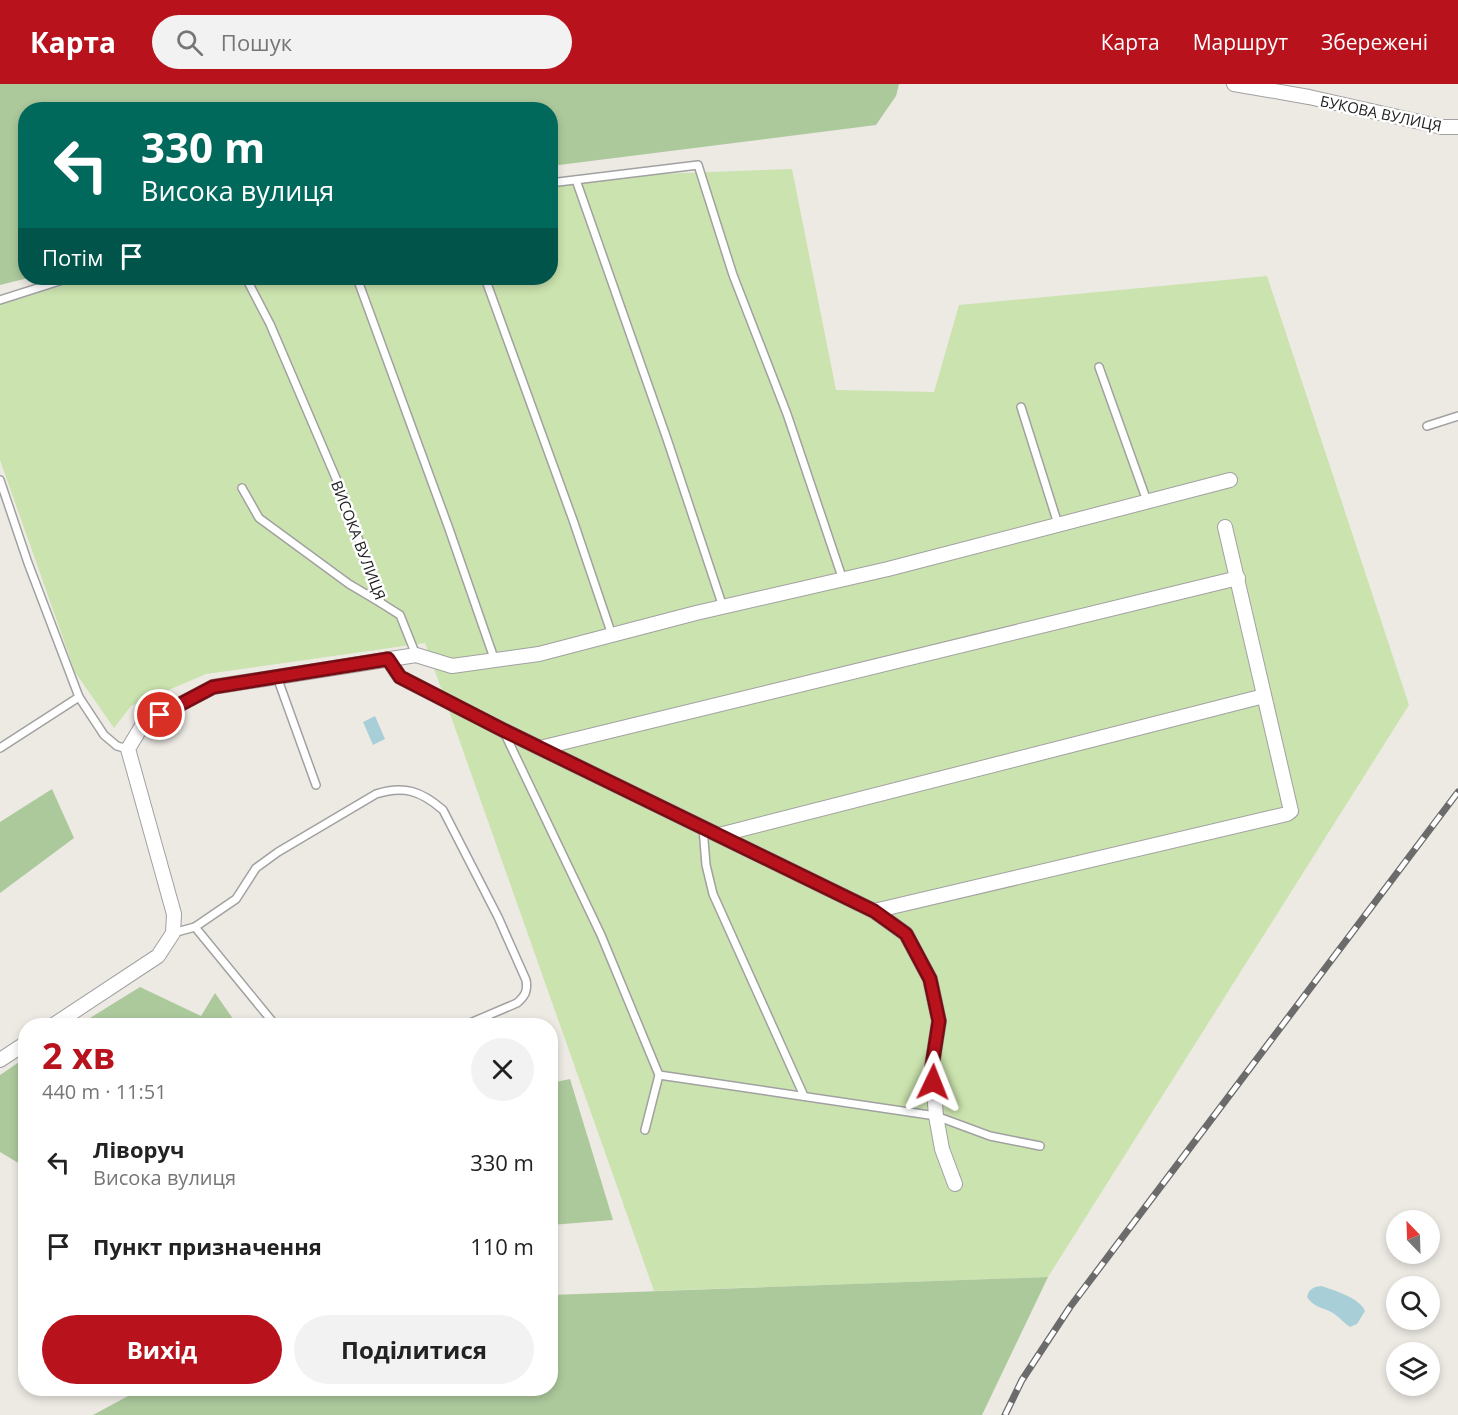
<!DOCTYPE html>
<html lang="uk">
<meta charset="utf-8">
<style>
body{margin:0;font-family:"Open Sans",sans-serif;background:#f2f2f2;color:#222;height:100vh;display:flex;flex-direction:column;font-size:22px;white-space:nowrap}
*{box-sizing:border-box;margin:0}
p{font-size:20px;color:#767676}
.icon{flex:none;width:33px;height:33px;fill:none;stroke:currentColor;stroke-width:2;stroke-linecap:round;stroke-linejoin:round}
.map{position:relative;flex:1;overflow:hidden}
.sheet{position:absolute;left:18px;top:934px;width:540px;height:378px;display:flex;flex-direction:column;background:#fff;border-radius:24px;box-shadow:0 3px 9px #0003}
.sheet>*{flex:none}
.banner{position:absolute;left:18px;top:18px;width:540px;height:183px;border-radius:24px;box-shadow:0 3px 9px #0003;background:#00695c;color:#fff;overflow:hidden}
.needle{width:39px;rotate:337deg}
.fabs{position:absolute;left:1386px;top:1126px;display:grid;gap:12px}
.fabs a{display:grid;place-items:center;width:54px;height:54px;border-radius:50%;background:#fff;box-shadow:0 3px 9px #0003;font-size:30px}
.pin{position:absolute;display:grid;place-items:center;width:51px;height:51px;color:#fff;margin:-26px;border:3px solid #fff;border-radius:50%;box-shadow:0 2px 6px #0007}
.me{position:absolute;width:66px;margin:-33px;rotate:2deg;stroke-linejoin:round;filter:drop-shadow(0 0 4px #0008)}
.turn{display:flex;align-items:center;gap:21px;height:126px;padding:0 24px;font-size:27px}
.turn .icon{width:78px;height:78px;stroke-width:2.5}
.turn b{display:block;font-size:42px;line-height:51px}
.then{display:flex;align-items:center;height:57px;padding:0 24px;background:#0003;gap:12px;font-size:22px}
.round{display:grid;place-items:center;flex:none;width:63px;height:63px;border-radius:32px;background:#f2f2f2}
.summary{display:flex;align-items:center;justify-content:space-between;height:102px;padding:0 24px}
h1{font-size:36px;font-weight:700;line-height:45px;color:#b8121d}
.action{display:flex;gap:12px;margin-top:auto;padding:12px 24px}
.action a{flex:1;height:69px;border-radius:36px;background:#b8121d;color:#fff;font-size:24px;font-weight:700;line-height:69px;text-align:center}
.action a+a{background:#f2f2f2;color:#222}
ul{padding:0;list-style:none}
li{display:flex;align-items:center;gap:18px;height:84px;padding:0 24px}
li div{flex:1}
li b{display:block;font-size:22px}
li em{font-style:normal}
header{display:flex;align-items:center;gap:36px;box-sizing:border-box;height:84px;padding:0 30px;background:#b8121d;color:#fff}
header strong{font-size:28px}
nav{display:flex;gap:33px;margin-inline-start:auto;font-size:21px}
.search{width:420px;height:54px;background:#f2f2f2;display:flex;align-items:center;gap:15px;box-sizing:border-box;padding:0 21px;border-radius:33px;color:#767676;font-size:22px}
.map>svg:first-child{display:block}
.grass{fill:#cbe3ae}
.forest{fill:#acc99c}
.water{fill:#a8cfd7}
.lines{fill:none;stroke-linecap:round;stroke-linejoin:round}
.lane-casing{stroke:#a1a1a1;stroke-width:10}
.street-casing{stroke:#a1a1a1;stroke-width:16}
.lane{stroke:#fff;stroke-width:7}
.street{stroke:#fff;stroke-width:14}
.rail-casing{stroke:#6b6b6b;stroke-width:7}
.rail{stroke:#fff;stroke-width:4.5;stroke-dasharray:14;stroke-linecap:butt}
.route-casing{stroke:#780c13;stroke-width:15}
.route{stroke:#b8121d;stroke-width:10}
.labels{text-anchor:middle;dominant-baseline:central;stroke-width:5;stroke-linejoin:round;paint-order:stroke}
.street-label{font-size:15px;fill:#1d1d1d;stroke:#fff}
</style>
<header>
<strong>Карта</strong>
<div class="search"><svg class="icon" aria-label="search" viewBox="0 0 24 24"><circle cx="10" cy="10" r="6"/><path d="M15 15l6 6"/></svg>Пошук</div>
<nav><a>Карта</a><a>Маршрут</a><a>Збережені</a></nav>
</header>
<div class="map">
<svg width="1458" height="1331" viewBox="0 0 1458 1331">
<rect width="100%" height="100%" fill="#edeae4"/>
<!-- grass -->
<path class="grass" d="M792,85L836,306L934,308L959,221L1267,192L1409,621L1048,1193L654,1207L425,559L206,590L131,622L114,644L75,588L0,376V221L86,194H550L551,103L657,90Z"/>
<!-- forest -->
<g class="forest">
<path d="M0,0H899L896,12L876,41L551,82L550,26H26V194H28L0,201Z"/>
<path d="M52,705L74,754L0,809V738Z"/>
<path d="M140,903L201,932L215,909L238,942H77Z"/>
<path d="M25,974V1083L0,1068V991Z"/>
<path d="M570,995L613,1136L551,1141V999Z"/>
<path d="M1048,1193L982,1331H93L141,1305H550L551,1211Z"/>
</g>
<!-- water -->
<g class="water">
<path d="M375,632L385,655L373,661L363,638Z"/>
<path d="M1321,1202C1334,1206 1360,1214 1365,1227L1357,1240L1350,1243C1344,1239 1339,1233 1333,1229C1323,1223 1314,1224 1307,1213C1309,1205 1313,1203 1321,1202Z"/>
</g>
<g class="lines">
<!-- lane casing -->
<g class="lane-casing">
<g id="lane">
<path d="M576,96L667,355L723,523"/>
<path d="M550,99L698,81L733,191L787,330L843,496"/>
<path d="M246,194L270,240L341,406L381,519L400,531L416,571"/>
<path d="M357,194L448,442L495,577"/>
<path d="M485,194L573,436L612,551"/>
<path d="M0,216L69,194"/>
<path d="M1099,283L1147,417"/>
<path d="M1021,323L1058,440"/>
<path d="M1427,342L1458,332"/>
<path d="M0,396L28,479L79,613L104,651L117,662L128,665"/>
<path d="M242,404L259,434L349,500L381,519"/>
<path d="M277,593L316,701"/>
<path d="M504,648L601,851L659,991L645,1046"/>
<path d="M0,664L79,613"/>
<path d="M703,744L706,781L713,810L804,1012"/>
<path d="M173,849L195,843"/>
<path d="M276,942L195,843L236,815L256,784L278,768L376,710C404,701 421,707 443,726L498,833L526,896C528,907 525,912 517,919L463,942"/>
<path d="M659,991L936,1032L990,1052L1040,1062"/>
</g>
</g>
<!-- street casing -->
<g class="street-casing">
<g id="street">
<path d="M1234,0L1309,13L1442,43H1458"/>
<path d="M388,575L400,593L503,646L874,827L906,850L930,895L939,937L932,982L936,1032L942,1065L955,1100"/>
<path d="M540,664L1238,494"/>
<path d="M719,751L1264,612"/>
<path d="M874,827L1287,730L1291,727L1225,443"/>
<path d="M52,942L158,872L173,849L174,830L128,665L143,640L213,603L416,571L452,582L539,570L696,529L888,485L1230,396"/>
<path d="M0,976L26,959"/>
</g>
</g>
<!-- lane -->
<use href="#lane" class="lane"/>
<!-- street -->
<use href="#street" class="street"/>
<!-- rail casing -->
<g class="rail-casing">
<path id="rail" d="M1005,1331L1022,1296L1070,1223L1458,708"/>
</g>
<!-- rail -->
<use href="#rail" class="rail"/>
</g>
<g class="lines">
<!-- route casing -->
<g class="route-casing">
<path id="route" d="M160,631L213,603L388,575L400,593L503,646L874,827L906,850L930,895L939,937L932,982L933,998"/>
</g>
<!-- route -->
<use href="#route" class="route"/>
</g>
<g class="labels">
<!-- street labels -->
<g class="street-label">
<text transform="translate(1381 29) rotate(12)">БУКОВА ВУЛИЦЯ</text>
<text transform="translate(359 456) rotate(69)">ВИСОКА ВУЛИЦЯ</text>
</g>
</g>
</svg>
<div class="fabs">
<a><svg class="needle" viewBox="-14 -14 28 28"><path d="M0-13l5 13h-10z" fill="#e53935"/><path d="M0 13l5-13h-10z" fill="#767676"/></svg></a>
<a><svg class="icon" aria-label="search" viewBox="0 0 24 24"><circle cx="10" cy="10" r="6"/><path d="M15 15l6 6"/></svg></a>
<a><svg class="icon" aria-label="layers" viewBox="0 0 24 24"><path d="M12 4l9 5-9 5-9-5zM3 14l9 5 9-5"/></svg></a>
</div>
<div class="pin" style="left:160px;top:631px;background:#d93025"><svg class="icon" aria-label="arrive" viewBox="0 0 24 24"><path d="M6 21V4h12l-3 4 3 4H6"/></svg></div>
<svg class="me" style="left:933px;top:998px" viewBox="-20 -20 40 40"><path d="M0-17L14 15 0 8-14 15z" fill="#b8121d" stroke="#fff" stroke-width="4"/></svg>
<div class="banner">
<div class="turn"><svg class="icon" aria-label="left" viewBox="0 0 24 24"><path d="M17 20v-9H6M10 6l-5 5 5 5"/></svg><div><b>330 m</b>Висока вулиця</div></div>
<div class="then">Потім<svg class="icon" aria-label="arrive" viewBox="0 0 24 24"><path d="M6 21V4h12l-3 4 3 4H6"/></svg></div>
</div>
<section class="sheet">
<div class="summary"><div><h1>2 хв</h1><p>440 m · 11:51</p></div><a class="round"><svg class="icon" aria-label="close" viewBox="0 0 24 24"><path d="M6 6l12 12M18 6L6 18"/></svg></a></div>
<ul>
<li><svg class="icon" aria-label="left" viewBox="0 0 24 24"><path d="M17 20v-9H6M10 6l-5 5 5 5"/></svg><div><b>Ліворуч</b><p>Висока вулиця</p></div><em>330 m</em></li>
<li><svg class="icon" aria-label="arrive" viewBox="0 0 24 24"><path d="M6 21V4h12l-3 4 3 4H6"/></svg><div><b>Пункт призначення</b></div><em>110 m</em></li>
</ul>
<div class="action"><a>Вихід</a><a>Поділитися</a></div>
</section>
</div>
